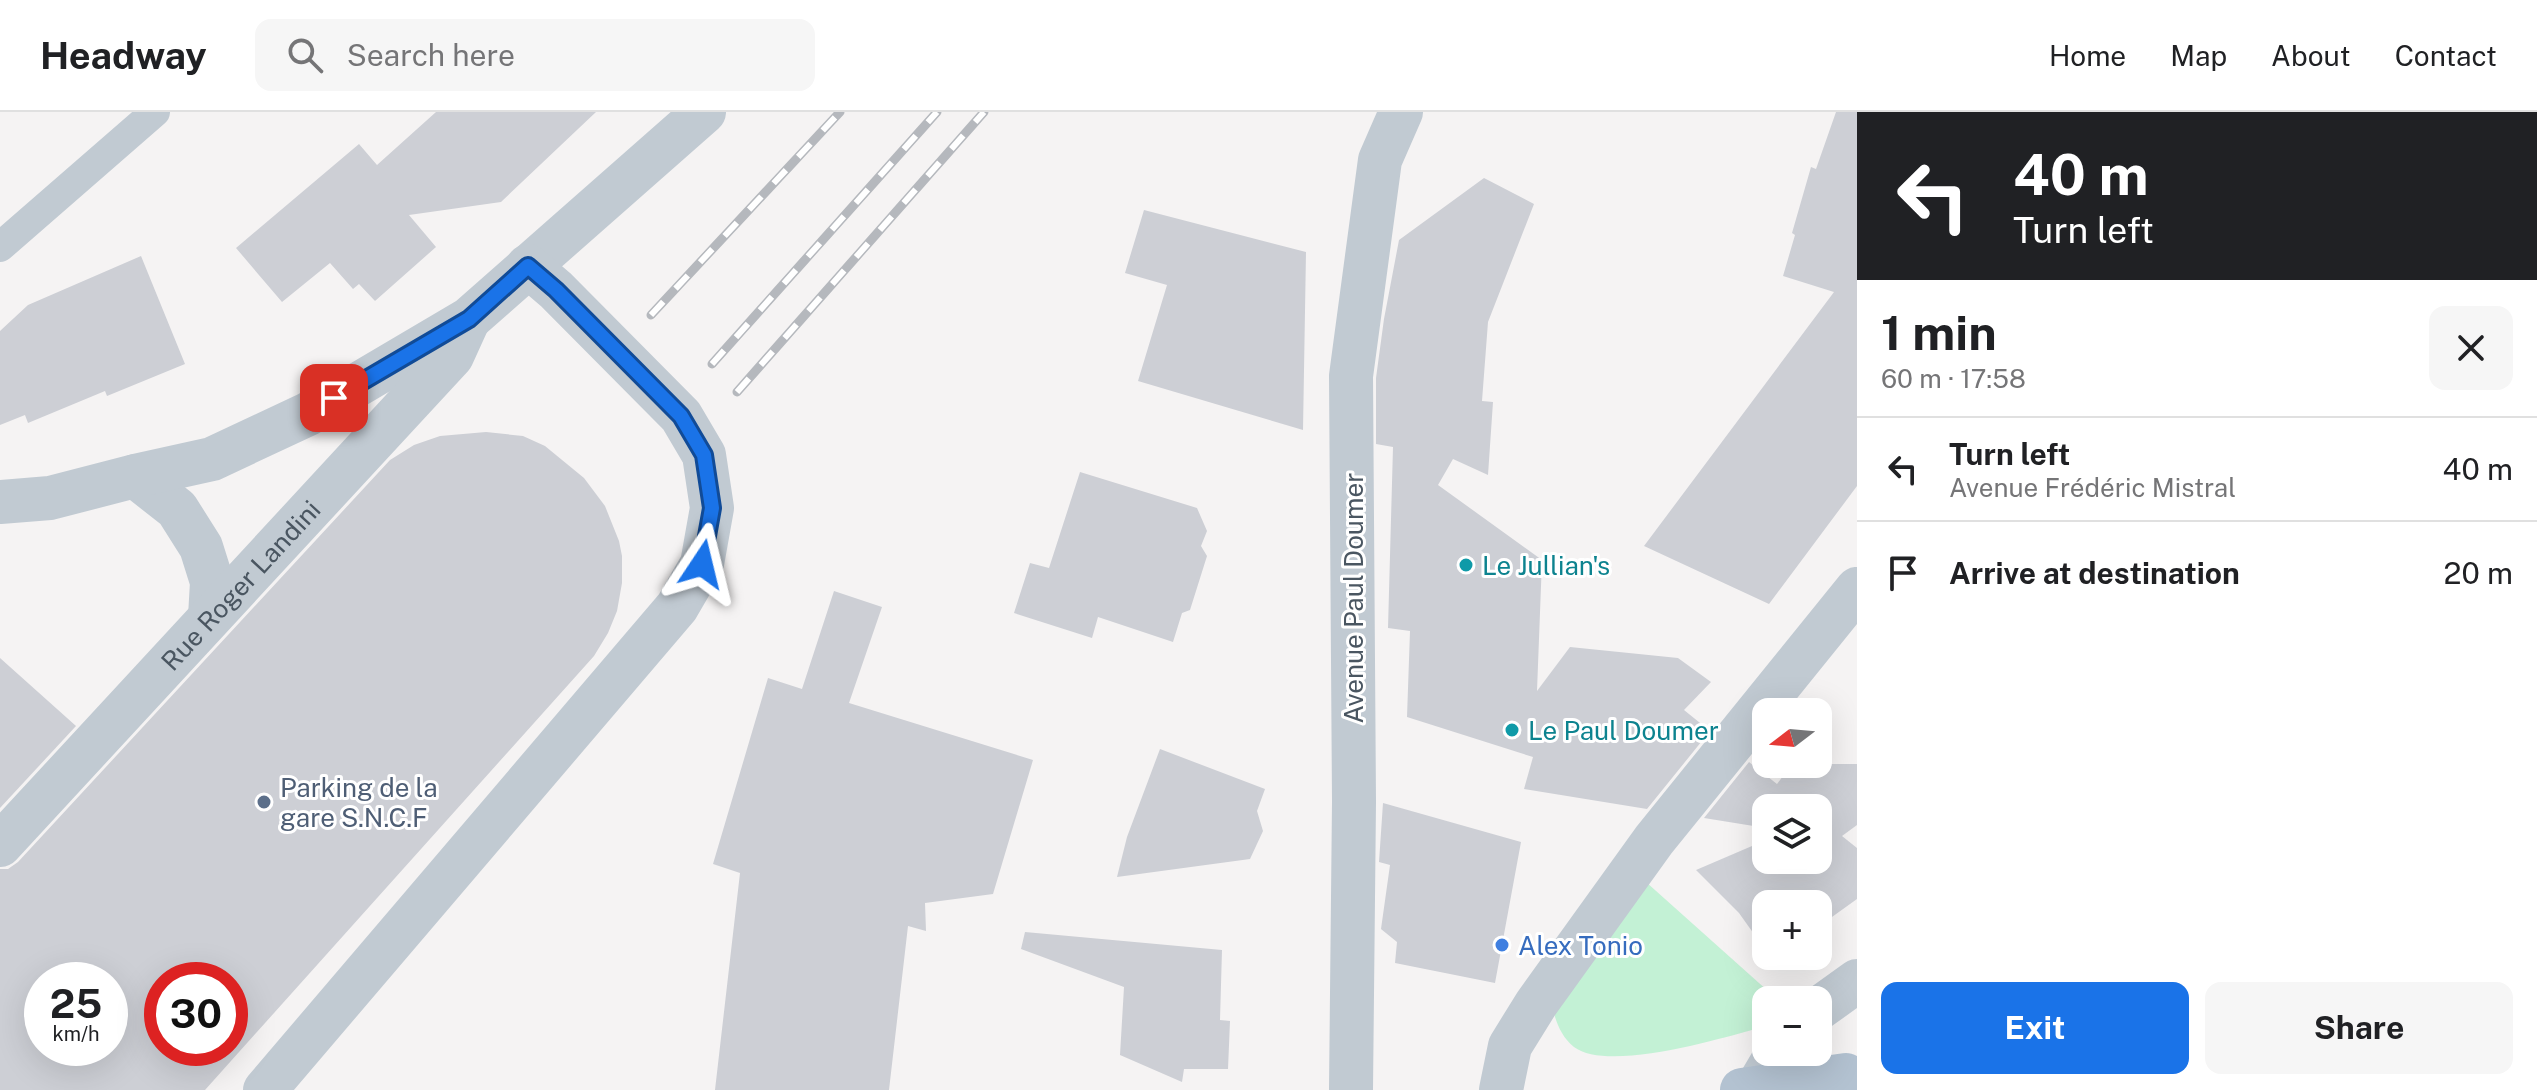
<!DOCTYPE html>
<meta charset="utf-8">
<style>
body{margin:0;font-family:"Public Sans",sans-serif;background:#f6f6f6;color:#202124;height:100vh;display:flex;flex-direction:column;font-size:30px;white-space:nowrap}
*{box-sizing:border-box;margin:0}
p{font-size:26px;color:#757577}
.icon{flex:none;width:44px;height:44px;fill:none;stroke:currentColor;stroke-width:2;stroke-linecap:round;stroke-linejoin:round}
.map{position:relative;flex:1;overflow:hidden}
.drawer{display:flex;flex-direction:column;background:#fff;width:680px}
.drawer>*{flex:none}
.hud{background:#202124;color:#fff;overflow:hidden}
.needle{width:52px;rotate:254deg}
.buttons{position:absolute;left:1752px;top:586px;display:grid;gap:16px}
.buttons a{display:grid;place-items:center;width:80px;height:80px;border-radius:16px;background:#fff;box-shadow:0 8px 32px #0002;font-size:40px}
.speed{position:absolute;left:24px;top:850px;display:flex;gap:16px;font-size:40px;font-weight:700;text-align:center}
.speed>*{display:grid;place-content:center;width:104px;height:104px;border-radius:50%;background:#fff;box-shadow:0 8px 32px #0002;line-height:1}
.speed small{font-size:20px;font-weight:400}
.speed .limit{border:12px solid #d22;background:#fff;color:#111}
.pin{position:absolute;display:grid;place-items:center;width:68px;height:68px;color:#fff;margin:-34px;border-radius:16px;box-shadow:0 4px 12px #0006}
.me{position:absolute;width:88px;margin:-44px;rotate:10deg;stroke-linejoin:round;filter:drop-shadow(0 0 6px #0008)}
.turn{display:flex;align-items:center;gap:28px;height:168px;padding:0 24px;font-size:36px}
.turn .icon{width:104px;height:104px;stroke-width:2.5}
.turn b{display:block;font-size:56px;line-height:68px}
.round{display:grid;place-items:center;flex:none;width:84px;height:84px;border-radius:16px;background:#f6f6f6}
.summary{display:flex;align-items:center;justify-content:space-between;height:136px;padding:0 24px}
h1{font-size:48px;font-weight:700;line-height:60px}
.primary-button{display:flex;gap:16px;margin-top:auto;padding:16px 24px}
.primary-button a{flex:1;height:92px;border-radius:16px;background:#1a73e8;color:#fff;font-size:32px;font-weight:700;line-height:92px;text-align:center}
.primary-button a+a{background:#f6f6f6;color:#202124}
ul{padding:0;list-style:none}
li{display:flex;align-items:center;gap:24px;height:104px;padding:0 24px;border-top:2px solid #e0e0e0}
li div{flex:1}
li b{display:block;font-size:30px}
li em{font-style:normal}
header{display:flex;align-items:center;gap:48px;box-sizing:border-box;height:112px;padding:0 40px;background:#fff;border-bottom:2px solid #e0e0e0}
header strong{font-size:38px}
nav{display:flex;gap:44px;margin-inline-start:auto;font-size:28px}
.search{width:560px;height:72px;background:#f6f6f6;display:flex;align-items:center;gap:20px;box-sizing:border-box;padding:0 28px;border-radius:16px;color:#757577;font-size:30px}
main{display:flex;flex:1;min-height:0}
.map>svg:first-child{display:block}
.green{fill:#c3f1d5}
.building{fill:#cdcfd5;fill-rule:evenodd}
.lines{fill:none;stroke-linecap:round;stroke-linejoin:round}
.service{stroke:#c1cad2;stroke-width:30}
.pedestrian{stroke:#c1cad2;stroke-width:44}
.minor{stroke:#c1cad2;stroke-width:44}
.primary{stroke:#b3c2d1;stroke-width:44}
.rail-casing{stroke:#b5b8bd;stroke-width:9}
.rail{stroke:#fff;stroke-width:6;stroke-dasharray:18;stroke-linecap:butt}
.route-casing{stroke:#114b97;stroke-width:20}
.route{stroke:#1a73e8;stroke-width:14}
.culture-dot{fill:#0f9aa8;stroke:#fff;stroke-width:3}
.service-dot{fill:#5c6f8a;stroke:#fff;stroke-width:3}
.shop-dot{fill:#3f7fe0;stroke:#fff;stroke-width:3}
.labels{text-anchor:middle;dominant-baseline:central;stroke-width:6;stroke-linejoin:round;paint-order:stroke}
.culture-label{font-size:26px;fill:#0d838f;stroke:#fff;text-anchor:start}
.street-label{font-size:26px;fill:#4a5661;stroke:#fff}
.service-label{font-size:26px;fill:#4e5e75;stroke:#fff;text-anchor:start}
.shop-label{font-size:26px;fill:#366cbe;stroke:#fff;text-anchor:start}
</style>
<header>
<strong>Headway</strong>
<div class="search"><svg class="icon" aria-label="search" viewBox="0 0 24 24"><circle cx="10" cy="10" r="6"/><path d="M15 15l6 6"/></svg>Search here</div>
<nav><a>Home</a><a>Map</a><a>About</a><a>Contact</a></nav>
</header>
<main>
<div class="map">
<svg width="1857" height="978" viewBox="0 0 1857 978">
<rect width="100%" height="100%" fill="#f5f3f3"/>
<!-- green -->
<path class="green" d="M1646,770L1778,888H1766V912L1752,918C1715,928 1607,960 1574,935C1562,925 1557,913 1553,898Z"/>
<!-- building -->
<g class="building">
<path d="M436,0H596L501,90L409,103L436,135L375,189L359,172L353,177L330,151L282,190L236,136L359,32L377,53Z"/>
<path d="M1836,0H1857V374L1769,492L1644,434L1834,180L1783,164L1795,123L1792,121L1811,55L1816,57Z"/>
<path d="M1484,66L1534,92L1488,210L1482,289L1493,290L1488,363L1453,347L1438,373L1542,448L1537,579L1570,535L1678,546L1711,570L1684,598L1710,619L1647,697L1524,677L1533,645L1407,605L1410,519L1388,516L1393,335L1376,332V266L1384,207L1399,128Z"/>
<path d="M1144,98L1306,140L1303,318L1138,269L1167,173L1125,161Z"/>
<path d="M141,144L185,252L107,284L105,279L28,311L25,303L0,313V219L28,193Z"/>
<path d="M486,320L523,324L545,334L584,366L605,394L619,429L622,444V471L617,499L608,521L594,544L205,978H0V757H8L18,750L390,348L414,333L440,324ZM42,868H110V936H42ZM162,868H230V936H162Z"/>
<path d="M1080,360L1197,396L1207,419L1201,434L1207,444L1190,498L1182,501L1173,530L1098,505L1092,526L1014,501L1030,451L1049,456Z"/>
<path d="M834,479L882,495L849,591L1033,648L993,782L925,791L926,819L908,814L889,978H715L740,761L713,752L768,566L802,577Z"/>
<path d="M0,546L76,614L0,696Z"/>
<path d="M1160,637L1265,677L1257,699L1263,719L1250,747L1117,765L1127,725Z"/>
<path d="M1749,650L1777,672L1792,652H1857V713L1842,724L1857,736V787L1818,815V792H1766V839L1739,801L1696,758L1766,728V748H1818V696H1766V716L1704,706Z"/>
<path d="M1383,691L1521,730L1495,871L1395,851L1397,830L1381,817L1390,753L1379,750Z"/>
<path d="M1025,820L1222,838L1220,908L1230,909L1228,957H1184L1182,970L1120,943L1124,875L1021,837Z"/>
</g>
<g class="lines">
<!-- service -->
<path class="service" d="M0,135L155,0"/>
<!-- pedestrian -->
<g class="pedestrian">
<path d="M1818,897L1857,869"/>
<path d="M1758,974L1778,940"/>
</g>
<!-- minor -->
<g class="minor">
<path d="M135,364L177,397L201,435L212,470L210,505"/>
<path d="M0,390L50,386L135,364L212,347L308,302L469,207L704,0"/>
<path id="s1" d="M0,733L452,244L467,211"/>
<path d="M265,978L677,495L702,452L712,396L704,343L681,304L556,178L528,154"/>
<path d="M1351,978L1354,690L1351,264L1380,48L1401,0"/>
<path d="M1501,978L1510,934L1536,892L1654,728L1857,477"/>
</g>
<!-- primary -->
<path class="primary" d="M1742,978L1846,963"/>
<!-- rail casing -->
<g class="rail-casing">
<g id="rail">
<path d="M651,203L840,0"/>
<path d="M712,252L937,0"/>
<path d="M737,280L984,0"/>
</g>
</g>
<!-- rail -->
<use href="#rail" class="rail"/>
</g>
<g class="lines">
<!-- route casing -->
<g class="route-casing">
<path id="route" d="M334,286L469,207L528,154L556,178L681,304L704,343L712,396L702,452"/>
</g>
<!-- route -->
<use href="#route" class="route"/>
</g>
<!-- markers -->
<g class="culture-dot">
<circle cx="1466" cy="453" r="8"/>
<circle cx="1512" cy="618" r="8"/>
</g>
<circle class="service-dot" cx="264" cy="690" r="8"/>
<circle class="shop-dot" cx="1502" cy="833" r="8"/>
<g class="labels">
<!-- culture labels -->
<g class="culture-label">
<text x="1482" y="453">Le Jullian's</text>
<text x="1528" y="618">Le Paul Doumer</text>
</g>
<!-- street labels -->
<g class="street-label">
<text stroke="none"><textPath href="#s1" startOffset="354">Rue Roger Landini</textPath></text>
<text transform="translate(1353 486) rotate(-90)">Avenue Paul Doumer</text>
</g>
<!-- service labels -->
<g class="service-label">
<text x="280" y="675">Parking de la<tspan x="280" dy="30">gare S.N.C.F</tspan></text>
</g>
<!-- shop labels -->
<g class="shop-label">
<text x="1518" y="833">Alex Tonio</text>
</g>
</g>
</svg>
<div class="buttons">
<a><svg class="needle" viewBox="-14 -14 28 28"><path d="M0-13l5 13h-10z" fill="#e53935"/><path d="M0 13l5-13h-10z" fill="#757577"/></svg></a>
<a><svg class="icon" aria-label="layers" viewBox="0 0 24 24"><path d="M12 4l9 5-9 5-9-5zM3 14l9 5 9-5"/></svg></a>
<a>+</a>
<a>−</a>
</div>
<div class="speed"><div>25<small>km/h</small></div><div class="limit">30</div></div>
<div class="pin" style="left:334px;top:286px;background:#d93025"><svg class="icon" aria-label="arrive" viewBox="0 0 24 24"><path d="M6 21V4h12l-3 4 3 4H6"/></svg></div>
<svg class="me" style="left:702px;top:452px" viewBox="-20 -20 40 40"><path d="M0-17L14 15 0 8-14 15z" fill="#1a73e8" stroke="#fff" stroke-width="4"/></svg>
</div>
<section class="drawer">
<div class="hud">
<div class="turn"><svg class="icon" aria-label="left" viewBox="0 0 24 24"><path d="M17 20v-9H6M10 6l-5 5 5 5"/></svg><div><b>40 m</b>Turn left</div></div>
</div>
<div class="summary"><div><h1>1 min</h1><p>60 m · 17:58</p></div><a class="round"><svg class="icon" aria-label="close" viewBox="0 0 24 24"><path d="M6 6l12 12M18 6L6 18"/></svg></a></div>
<ul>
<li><svg class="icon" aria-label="left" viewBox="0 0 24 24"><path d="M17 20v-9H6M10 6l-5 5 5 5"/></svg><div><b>Turn left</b><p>Avenue Frédéric Mistral</p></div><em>40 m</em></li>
<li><svg class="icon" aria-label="arrive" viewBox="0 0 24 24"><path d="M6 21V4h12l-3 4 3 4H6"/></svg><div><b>Arrive at destination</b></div><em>20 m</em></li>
</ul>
<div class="primary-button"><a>Exit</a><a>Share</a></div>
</section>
</main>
